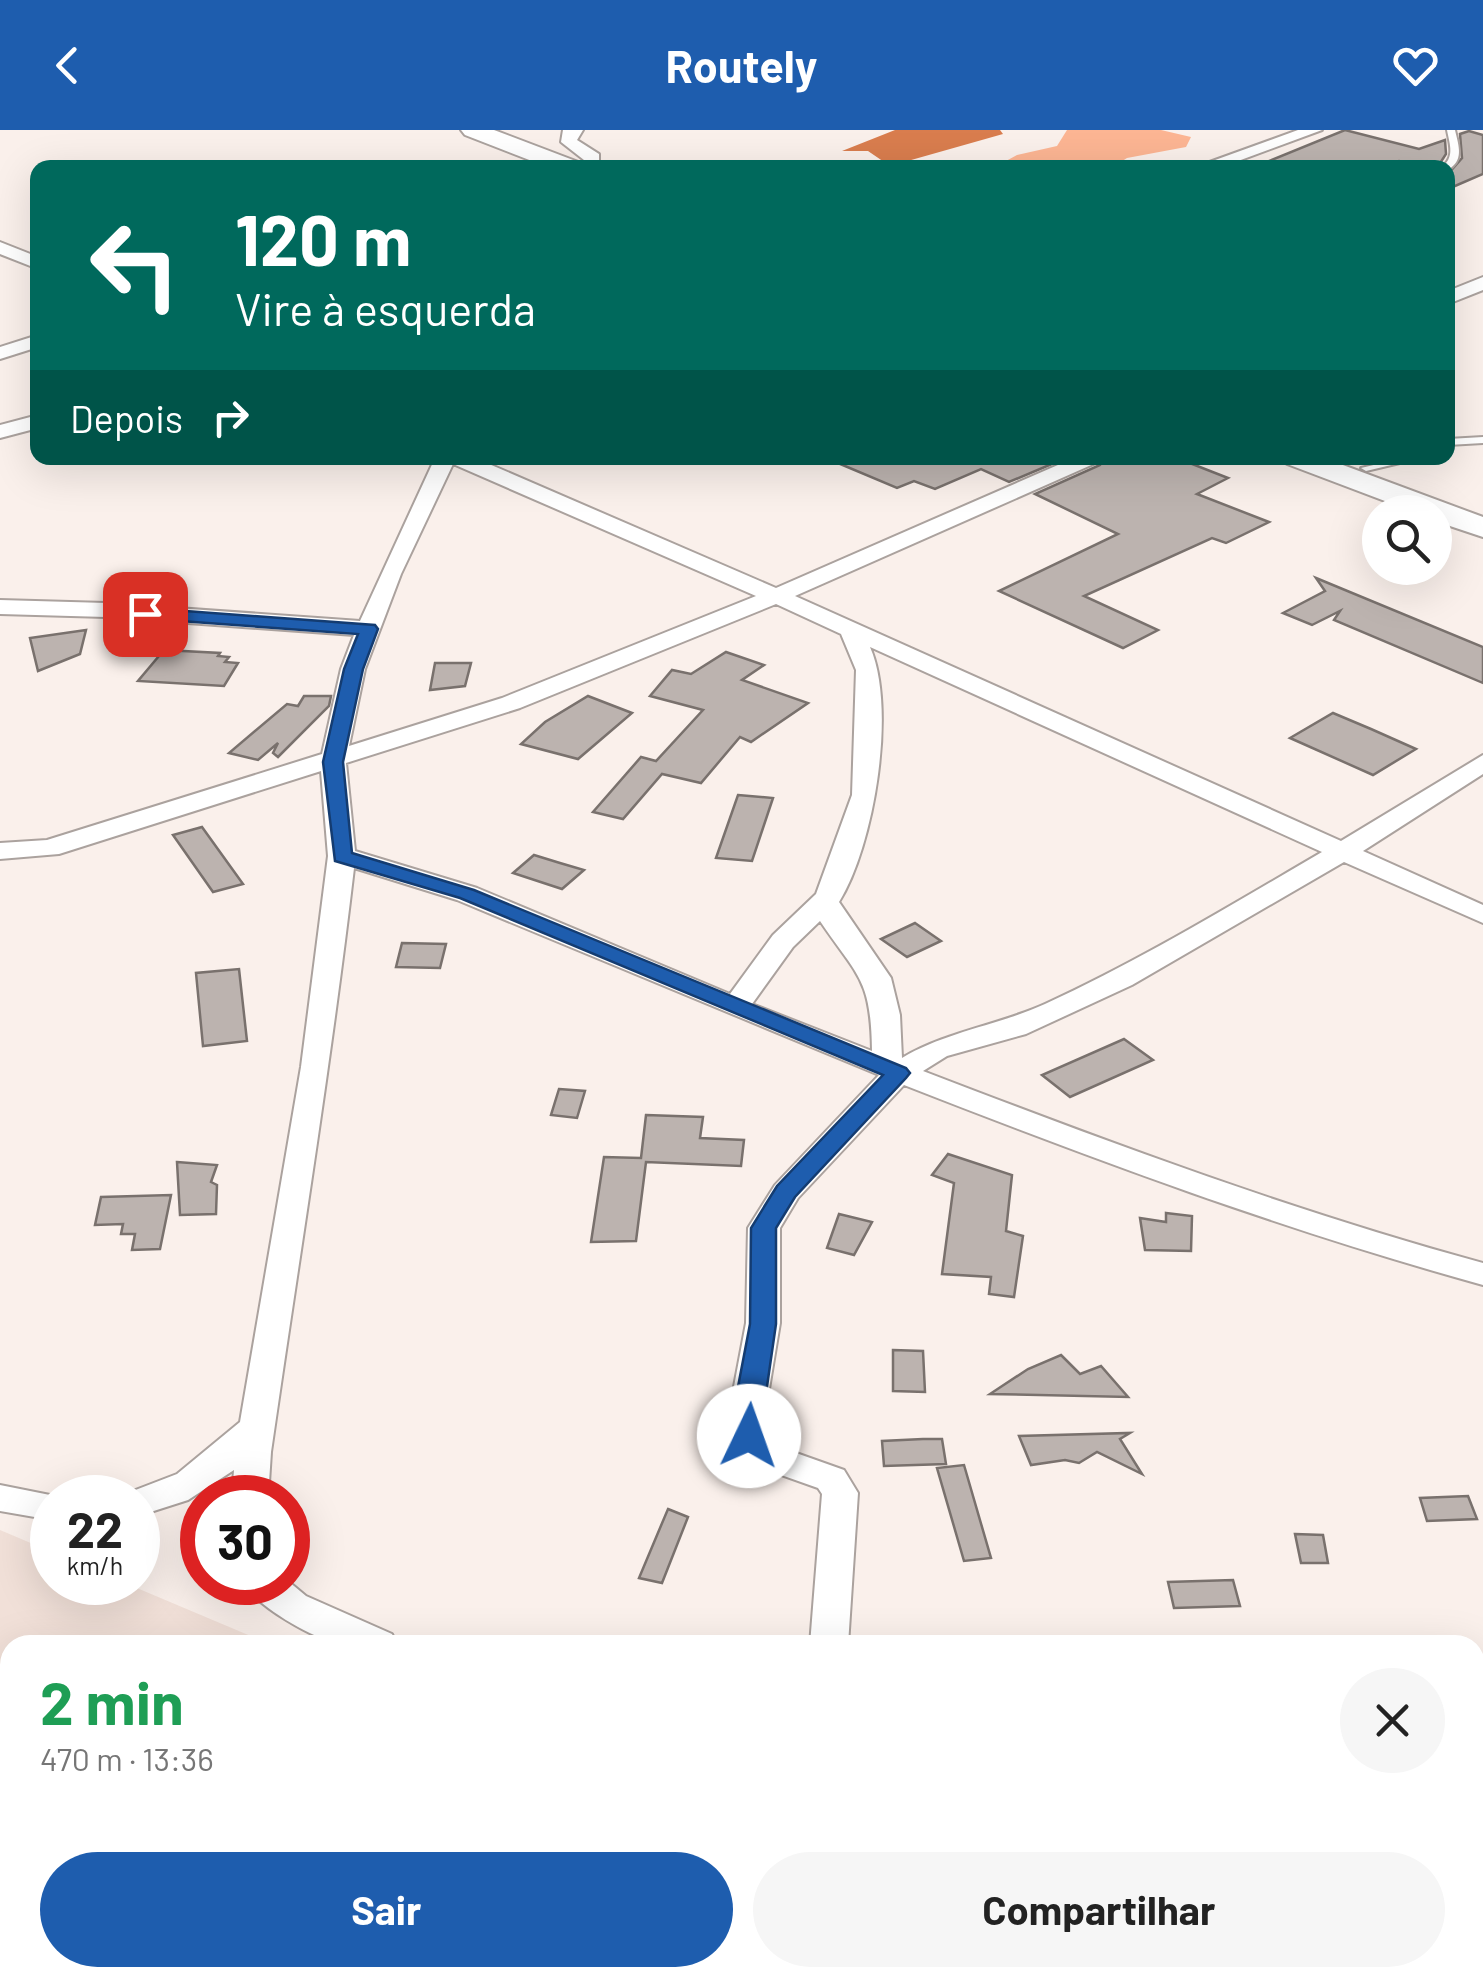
<!DOCTYPE html>
<html lang="pt">
<meta charset="utf-8">
<style>
body{margin:0;font-family:Barlow,sans-serif;background:#f6f6f6;color:#222;height:100vh;display:flex;flex-direction:column;font-size:38px;white-space:nowrap}
*{box-sizing:border-box;margin:0}
p{font-size:32px;color:#767676}
.icon{flex:none;width:55px;height:55px;fill:none;stroke:currentColor;stroke-width:2;stroke-linecap:round;stroke-linejoin:round}
.map{position:relative;flex:1;overflow:hidden}
.panel{position:absolute;left:0px;top:1505px;width:1485px;height:352px;display:flex;flex-direction:column;background:#fff;border-radius:30px 30px 0 0;box-shadow:0 10px 40px #0002}
.panel>*{flex:none}
.top-card{position:absolute;left:30px;top:30px;width:1425px;height:305px;border-radius:20px;box-shadow:0 10px 40px #0002;background:#00695c;color:#fff;overflow:hidden}
.controls{position:absolute;left:1362px;top:365px;display:grid;gap:20px}
.controls a{display:grid;place-items:center;width:90px;height:90px;border-radius:50%;background:#fff;box-shadow:0 10px 40px #0002;font-size:50px}
.speed{position:absolute;left:30px;top:1345px;display:flex;gap:20px;font-size:50px;font-weight:700;text-align:center}
.speed>*{display:grid;place-content:center;width:130px;height:130px;border-radius:50%;background:#fff;box-shadow:0 10px 40px #0002;line-height:1}
.speed small{font-size:25px;font-weight:400}
.speed .limit{border:15px solid #d22;background:#fff;color:#111}
.pin{position:absolute;display:grid;place-items:center;width:85px;height:85px;color:#fff;margin:-42px;border-radius:20px;box-shadow:0 5px 15px #0006}
.me{position:absolute;width:110px;margin:-55px;rotate:3deg;stroke-linejoin:round;filter:drop-shadow(0 0 8px #0008)}
.turn{display:flex;align-items:center;gap:35px;height:210px;padding:0 40px;font-size:45px}
.turn .icon{width:130px;height:130px;stroke-width:2.5}
.turn b{display:block;font-size:70px;line-height:85px}
.then{display:flex;align-items:center;height:95px;padding:0 40px;background:#0003;gap:20px;font-size:38px}
.round{display:grid;place-items:center;flex:none;width:105px;height:105px;border-radius:52px;background:#f6f6f6}
.headline{display:flex;align-items:center;justify-content:space-between;height:170px;padding:0 40px}
h1{font-size:60px;font-weight:700;line-height:75px;color:#1e9e55}
.button{display:flex;gap:20px;margin-top:auto;padding:20px 40px}
.button a{flex:1;height:115px;border-radius:60px;background:#1e5dae;color:#fff;font-size:40px;font-weight:700;line-height:115px;text-align:center}
.button a+a{background:#f6f6f6;color:#222}
header{display:flex;justify-content:space-between;align-items:center;height:130px;padding:0 40px;background:#1e5dae;color:#fff;font-size:45px;font-weight:700}
.map>svg:first-child{display:block}
.built{fill:#f1e0d8}
.green{fill:#fcb593}
.water{fill:#d97d4e}
.building{fill:#bcb3af;stroke:#79716d;stroke-width:2.5}
.lines{fill:none;stroke-linecap:round;stroke-linejoin:round}
.service-casing{stroke:#aba29e;stroke-width:4}
.minor-casing{stroke:#aba29e;stroke-width:4}
.secondary-casing{stroke:#aba29e;stroke-width:4}
.service{fill:#fff;fill-rule:evenodd}
.minor{fill:#fff;fill-rule:evenodd}
.secondary{fill:#fff;fill-rule:evenodd}
.route{fill:#1e5dae;stroke:#143c71;stroke-width:2.5}
</style>
<header><svg class="icon" aria-label="back" viewBox="0 0 24 24"><path d="M15 5l-7 7 7 7"/></svg>Routely<svg class="icon" aria-label="heart" viewBox="0 0 24 24"><path d="M12 20l-8-8c-3-5 5-10 8-4 3-6 11-1 8 4z"/></svg></header>
<div class="map">
<svg width="1483" height="1856" viewBox="0 0 1483 1856">
<rect width="100%" height="100%" fill="#faf0eb"/>
<!-- built -->
<path class="built" d="M0,1400L52,1422V1452L125,1453L272,1515H10V1848H1054L1074,1856H0Z"/>
<!-- green -->
<path class="green" d="M1067,0H1161L1191,7L1186,17L1127,28L1113,37H995L1017,25L1057,16Z"/>
<!-- water -->
<path class="water" d="M895,0H1000L1003,4L890,36L868,21H842Z"/>
<!-- building -->
<g class="building">
<path d="M1345,0L1419,19L1445,10L1446,24L1437,38L1399,31L1382,38H1252Z"/>
<path d="M1469,1L1483,5V44L1448,59V44L1462,28L1460,4Z"/>
<path d="M826,328H1066L1009,352L981,339L935,359L914,351L897,358Z"/>
<path d="M1105,328H1177L1228,348L1197,364L1269,392L1226,413L1212,408L1084,466L1158,500L1123,518L999,461L1118,404L1035,364L1100,335Z"/>
<path d="M1316,448L1483,517V553L1334,490L1340,481L1312,495L1283,483L1325,461Z"/>
<path d="M86,500L80,524L38,541L30,508Z"/>
<path d="M164,520L220,523L218,526L229,527L225,532L238,533L224,556L138,551Z"/>
<path d="M726,522L764,535L742,550L808,573L751,612L740,607L701,653L662,644L623,689L593,682L641,627L656,631L703,580L650,566L672,540L691,544Z"/>
<path d="M435,533H471L465,556L430,560Z"/>
<path d="M304,566H331L329,576L278,627L273,623L278,613L258,630L229,623L287,574L298,576Z"/>
<path d="M588,566L632,583L578,629L521,614L545,592Z"/>
<path d="M1333,583L1371,599L1416,619L1373,645L1290,608Z"/>
<path d="M738,665L773,668L752,731L716,728Z"/>
<path d="M202,697L243,754L213,762L173,705Z"/>
<path d="M534,725L560,733L584,740L562,759L513,743Z"/>
<path d="M915,793L941,811L907,827L881,809Z"/>
<path d="M402,813L446,814L440,838L396,837Z"/>
<path d="M239,839L247,911L203,916L196,843Z"/>
<path d="M1124,909L1153,930L1070,967L1042,945Z"/>
<path d="M559,959L585,961L577,988L551,985Z"/>
<path d="M646,985L703,987L700,1008L744,1010L741,1036L646,1032L636,1111L591,1112L604,1027L641,1028Z"/>
<path d="M948,1024L1012,1045L1006,1101L1023,1106L1014,1167L989,1164L991,1147L942,1144L954,1053L932,1045Z"/>
<path d="M177,1032L217,1035L211,1052L217,1055L216,1084L180,1085Z"/>
<path d="M171,1065L160,1119L132,1120L135,1104H121L123,1094L95,1095L101,1067Z"/>
<path d="M1166,1083L1192,1086L1191,1121L1145,1120L1140,1088L1166,1092Z"/>
<path d="M839,1084L872,1092L854,1125L827,1118Z"/>
<path d="M893,1220L923,1221L925,1262L893,1261Z"/>
<path d="M1061,1225L1080,1244L1101,1236L1128,1267L990,1264L1028,1239Z"/>
<path d="M1130,1303L1120,1309L1142,1344L1097,1322L1079,1333L1065,1330L1031,1335L1019,1306Z"/>
<path d="M923,1309H942L946,1334L884,1336L882,1311Z"/>
<path d="M964,1335L991,1428L964,1431L937,1338Z"/>
<path d="M1468,1366L1477,1389L1427,1391L1420,1368Z"/>
<path d="M668,1379L688,1387L662,1453L639,1448Z"/>
<path d="M1295,1404L1323,1405L1328,1433H1301Z"/>
<path d="M1233,1450L1240,1476L1174,1478L1168,1452Z"/>
</g>
<g class="lines">
<!-- service casing -->
<g class="service-casing">
<g id="service">
<path d="M1447,0H1455C1459,17 1464,30 1448,40V38H1441C1455,27 1450,16 1447,0Z"/>
<path d="M1483,307V313L1448,315V309Z"/>
<path d="M1403,328H1421L1366,341L1361,338Z"/>
</g>
</g>
<!-- minor casing -->
<g class="minor-casing">
<g id="minor">
<path d="M563,0H583L577,10L599,24V38H582L584,30L561,12Z"/>
<path d="M1298,0H1322L1219,38H1193Z"/>
<path d="M0,112L38,127V139L0,124Z"/>
<path d="M1483,147V160L1448,174V161Z"/>
<path d="M38,205V217L0,229V217Z"/>
<path d="M38,285V298L0,308V295Z"/>
<path d="M435,328H475L776,458L1074,328H1101L1098,332L795,466L1341,711L1483,625V644L1363,721L1483,775V793L1344,732L1132,855L1026,904L947,926L923,941C1108,1012 1292,1081 1483,1133V1155C1284,1100 1096,1030 904,955L798,1068L780,1098V1193L765,1283L766,1302L782,1318L844,1340L858,1363L848,1515H810L822,1364L818,1358L756,1336L731,1306L729,1283L746,1193L748,1098L775,1055L879,945L457,770L354,738C331,934 299,1128 271,1322L268,1368H232L234,1340L188,1370L138,1386V1368H123L125,1364L177,1344L240,1292L301,937L328,726L321,641L59,724L0,729V713L47,710L322,624L341,539L354,505L106,487L0,484V470L106,473L360,491ZM453,334L756,466L502,568L349,616L365,539L401,444ZM776,474L841,504L856,540L852,665L816,764L773,805L730,864L477,758L355,721L346,633L520,578ZM870,517L1322,722C1231,775 1141,830 1045,874C999,895 945,902 902,928L900,885L891,848L839,772C874,716 897,578 870,517ZM820,791C858,847 871,848 872,921L752,874L793,817Z"/>
<path d="M0,1355L65,1368H52V1390L0,1381Z"/>
<path d="M288,1451L306,1466L392,1504L397,1515C380,1515 359,1518 342,1515C314,1509 257,1477 243,1452Z"/>
<path d="M1483,1674V1708L1475,1710V1676Z"/>
</g>
</g>
<!-- secondary casing -->
<g class="secondary-casing">
<g id="secondary">
<path d="M461,0H494L581,33L585,38H550L465,5Z"/>
<path d="M1283,328H1324L1483,387V407L1435,391V382H1414L1287,334Z"/>
</g>
</g>
<!-- service -->
<use href="#service" class="service"/>
<!-- minor -->
<use href="#minor" class="minor"/>
<!-- secondary -->
<use href="#secondary" class="secondary"/>
</g>
<!-- route -->
<path class="route" d="M145,478L375,495L378,499L363,539L343,632L352,723L474,760L906,938L910,943L906,948L795,1067L776,1098V1194L759,1312H740L733,1283L750,1194L751,1098L777,1056L883,945L460,768L335,731L323,632L344,539L358,504L139,488L136,484Z"/>
</svg>
<div class="controls">
<a><svg class="icon" aria-label="search" viewBox="0 0 24 24"><circle cx="10" cy="10" r="6"/><path d="M15 15l6 6"/></svg></a>
</div>
<div class="speed"><div>22<small>km/h</small></div><div class="limit">30</div></div>
<div class="pin" style="left:145px;top:484px;background:#d93025"><svg class="icon" aria-label="arrive" viewBox="0 0 24 24"><path d="M6 21V4h12l-3 4 3 4H6"/></svg></div>
<svg class="me" style="left:749px;top:1306px" viewBox="-20 -20 40 40"><circle r="19" fill="#fff"/><path d="M0-13L10 11 0 6-10 11z" fill="#1e5dae"/></svg>
<div class="top-card">
<div class="turn"><svg class="icon" aria-label="left" viewBox="0 0 24 24"><path d="M17 20v-9H6M10 6l-5 5 5 5"/></svg><div><b>120 m</b>Vire à esquerda</div></div>
<div class="then">Depois<svg class="icon" aria-label="right" viewBox="0 0 24 24"><path d="M7 20v-9h11M14 6l5 5-5 5"/></svg></div>
</div>
<section class="panel">
<div class="headline"><div><h1>2 min</h1><p>470 m · 13:36</p></div><a class="round"><svg class="icon" aria-label="close" viewBox="0 0 24 24"><path d="M6 6l12 12M18 6L6 18"/></svg></a></div>
<div class="button"><a>Sair</a><a>Compartilhar</a></div>
</section>
</div>
